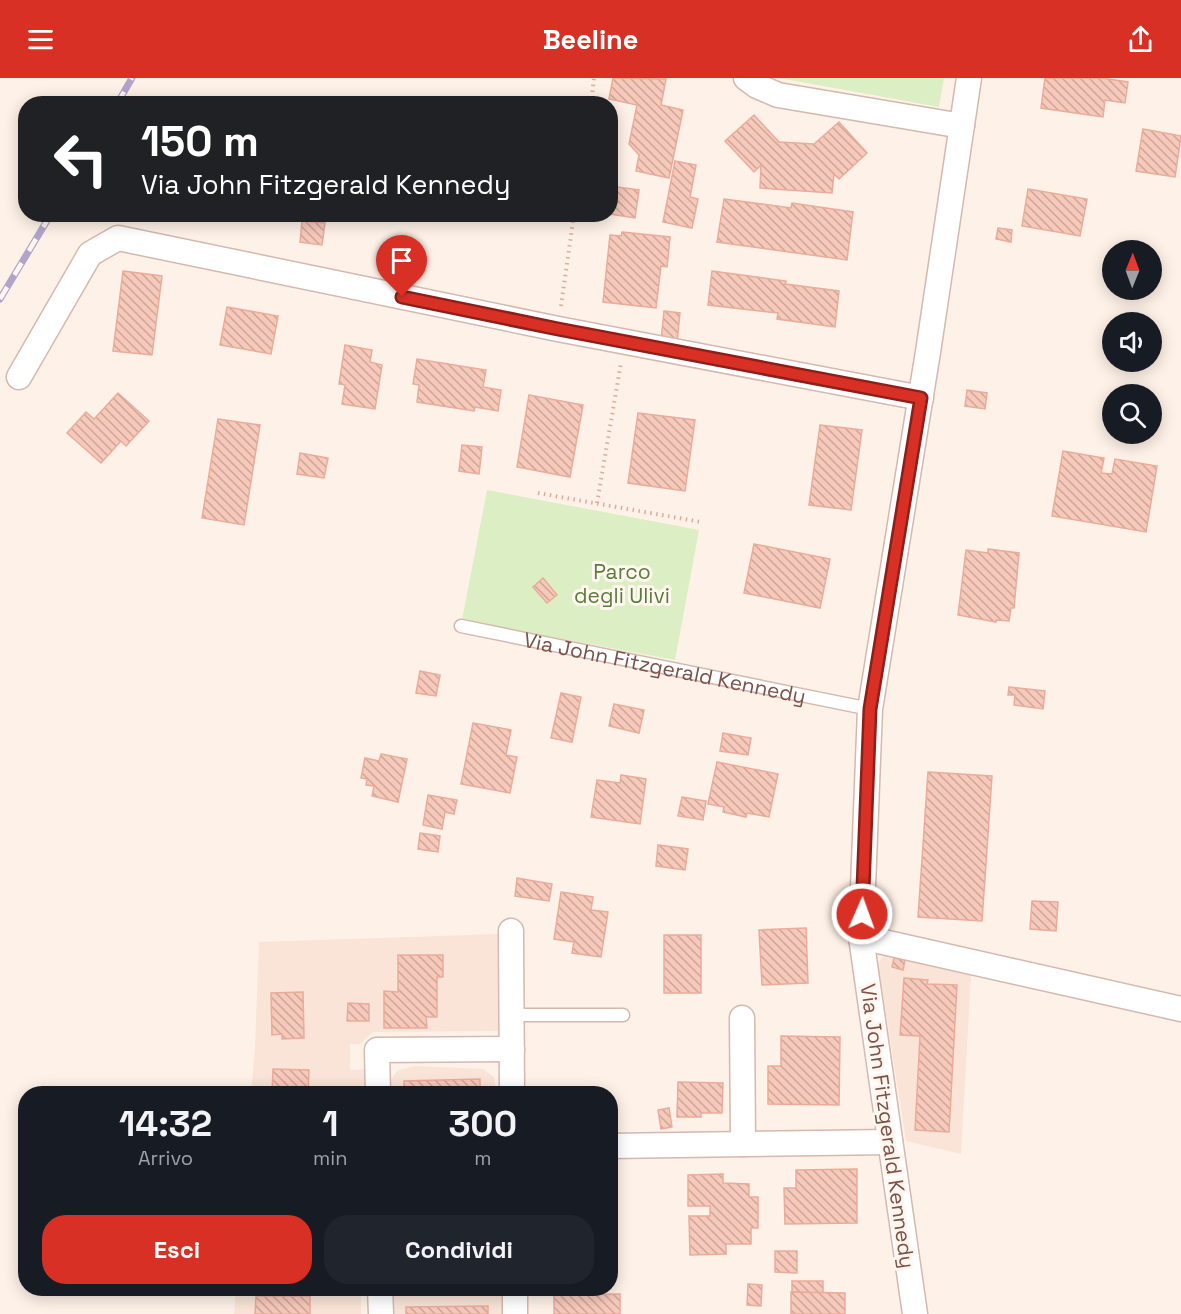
<!DOCTYPE html>
<html lang="it">
<style>
body{margin:0;font-family:"Space Grotesk",sans-serif;background:#20242c;color:#f1f3f6;height:100vh;display:flex;flex-direction:column;font-size:22px;white-space:nowrap}
*{box-sizing:border-box;margin:0}
p{font-size:20px;color:#9ea1a6}
.icon{flex:none;width:33px;height:33px;fill:none;stroke:currentColor;stroke-width:2;stroke-linecap:round;stroke-linejoin:round}
.map{position:relative;flex:1;overflow:hidden}
.panel{position:absolute;left:18px;top:1008px;width:600px;height:210px;display:flex;flex-direction:column;background:#171b24;border-radius:24px;box-shadow:0 3px 15px #0003}
.panel>*{flex:none}
.hud{position:absolute;left:18px;top:18px;width:600px;height:126px;border-radius:24px;box-shadow:0 3px 15px #0003;background:#202124;color:#fff;overflow:hidden}
.needle{width:39px;rotate:1deg}
.controls{position:absolute;left:1102px;top:162px;display:grid;gap:12px}
.controls a{display:grid;place-items:center;width:60px;height:60px;border-radius:50%;background:#171b24;box-shadow:0 3px 15px #0003;font-size:30px}
.pin{position:absolute;display:grid;place-items:center;width:51px;height:51px;color:#fff;margin:-62px -26px;border-radius:50% 50% 50% 0;rotate:-45deg;box-shadow:0 0 6px #0007}
.pin .icon{rotate:45deg}
.me{position:absolute;width:66px;margin:-33px;rotate:2deg;stroke-linejoin:round;filter:drop-shadow(0 0 4px #0008)}
.turn{display:flex;align-items:center;gap:21px;height:126px;padding:0 24px;font-size:27px}
.turn .icon{width:78px;height:78px;stroke-width:2.5}
.turn b{display:block;font-size:42px;line-height:51px}
.eta{display:flex;justify-content:space-evenly;align-items:center;height:102px;text-align:center}
.eta b{font-size:36px;font-weight:600;line-height:42px}
.primary-button{display:flex;gap:12px;margin-top:auto;padding:12px 24px}
.primary-button a{flex:1;height:69px;border-radius:24px;background:#d93025;color:#fff;font-size:24px;font-weight:600;line-height:69px;text-align:center}
.primary-button a+a{background:#20242c;color:#f1f3f6}
header{display:flex;justify-content:space-between;align-items:center;height:78px;padding:0 24px;background:#d93025;color:#fff;font-size:27px;font-weight:600}
.map>svg:first-child{display:block}
.residential{fill:#f9e4d7}
.green{fill:#dceec3;fill-rule:evenodd}
.building{fill:url(#building-back-hatch);stroke:#ebab9a;stroke-width:1.5}
.lines{fill:none;stroke-linecap:round;stroke-linejoin:round}
.service-casing{stroke:#d5b8ae;stroke-width:15}
.minor-casing{stroke:#d5b8ae;stroke-width:27}
.path{stroke:#dcac9e;stroke-width:4;stroke-dasharray:1.5 4.5;stroke-linecap:butt}
.service{stroke:#fff;stroke-width:12}
.minor{stroke:#fff;stroke-width:24}
.rail-casing{stroke:#b1a3ca;stroke-width:7}
.rail{stroke:#fff6ef;stroke-width:4.5;stroke-dasharray:14;stroke-linecap:butt}
.route-casing{stroke:#8d1f18;stroke-width:15}
.route{stroke:#d93025;stroke-width:10}
.labels{text-anchor:middle;dominant-baseline:central;stroke-width:6;stroke-linejoin:round;paint-order:stroke}
.park-label{font-size:21px;fill:#597c3c;stroke:#fff6ef}
.street-label{font-size:21px;fill:#7b5148;stroke:#fff6ef}
</style>
<header><svg class="icon" aria-label="menu" viewBox="0 0 24 24"><path d="M4 6h16M4 12h16M4 18h16"/></svg>Beeline<svg class="icon" aria-label="share" viewBox="0 0 24 24"><path d="M12 15V3M7 8l5-5 5 5M5 13v7h14v-7"/></svg></header>
<div class="map">
<svg width="1181" height="1236" viewBox="0 0 1181 1236">
<defs>
<pattern id="building-back-hatch" width="6" height="6" patternUnits="userSpaceOnUse" patternTransform="scale(1.5)"><rect width="6" height="6" fill="#f7c9bb"/><path d="M-1 5l2 2M0 0l6 6M5-1l2 2" fill="none" stroke="#cda69a"/></pattern>
</defs>
<rect width="100%" height="100%" fill="#fef1e7"/>
<!-- residential -->
<g class="residential">
<path d="M498,856L500,953L373,954L360,966H350V992L371,991L372,1015L251,1016L255,971L259,864Z"/>
<path d="M887,877L971,896L961,1076L906,1063L878,885L882,879Z"/>
<path d="M415,988L483,991L494,999L496,1015H389V1005L397,993Z"/>
<path d="M236,1211H361V1236H234Z"/>
<path d="M501,1211L502,1236H389L390,1212Z"/>
</g>
<!-- green -->
<g class="green">
<path d="M779,0H944L939,29Z"/>
<path d="M487,412L699,452L675,582L462,542ZM543,501L556,517L547,525L533,509Z"/>
</g>
<!-- building -->
<g class="building">
<path d="M613,0L666,1L661,27L683,32L669,100L636,93L639,77L629,66L637,27L609,21Z"/>
<path d="M1045,0H1102L1128,4L1125,25L1105,22L1103,39L1041,30Z"/>
<path d="M754,37L779,64L814,66L839,44L867,75L839,101L834,96L832,115L760,110L761,87L754,94L725,63Z"/>
<path d="M1143,51L1181,58L1175,99L1136,93Z"/>
<path d="M675,83L696,87L690,119L698,121L692,150L663,144Z"/>
<path d="M610,108L639,112L635,140L610,136Z"/>
<path d="M1028,111L1087,121L1080,158L1022,148Z"/>
<path d="M724,121L791,130L792,125L853,134L847,182L717,164Z"/>
<path d="M302,143L325,145L322,167L300,164Z"/>
<path d="M998,150L1012,152L1011,164L996,161Z"/>
<path d="M622,154L670,159L667,189L661,188L656,230L603,224L610,157L621,158Z"/>
<path d="M123,193L162,198L152,277L113,273Z"/>
<path d="M712,193L786,203L785,206L839,213L835,249L777,241L778,235L708,227Z"/>
<path d="M227,229L278,238L271,276L220,267Z"/>
<path d="M664,233L680,235L677,264L661,262Z"/>
<path d="M345,267L372,272L370,284L382,287L375,331L342,326L345,307L339,306Z"/>
<path d="M417,281L486,292L483,309L501,312L498,333L475,329L474,333L417,324L419,307L413,306Z"/>
<path d="M967,312L987,315L985,331L965,328Z"/>
<path d="M118,315L149,343L126,368L121,363L101,385L67,355L86,334L94,341Z"/>
<path d="M529,317L583,327L570,399L517,389Z"/>
<path d="M638,335L695,342L685,413L628,405Z"/>
<path d="M218,341L260,347L244,447L202,440Z"/>
<path d="M820,347L862,352L851,432L809,427Z"/>
<path d="M462,367L482,369L479,396L459,393Z"/>
<path d="M1063,373L1104,380L1101,395L1112,396L1115,381L1157,388L1146,454L1052,438Z"/>
<path d="M300,375L328,380L324,400L297,396Z"/>
<path d="M754,466L830,481L820,530L744,515Z"/>
<path d="M988,471L1019,475L1014,530H1011L1009,543L996,542V544L958,537L966,472L988,475Z"/>
<path d="M543,500L557,517L547,525L533,509Z"/>
<path d="M420,593L440,597L436,618L416,615Z"/>
<path d="M1009,609L1045,613L1043,631L1014,627L1015,617H1008Z"/>
<path d="M561,615L581,619L572,664L551,660Z"/>
<path d="M614,626L644,632L639,655L609,648Z"/>
<path d="M473,645L511,652L506,677L517,679L510,715L461,706Z"/>
<path d="M723,655L751,660L748,677L720,673Z"/>
<path d="M381,676L407,681L398,724L372,718L374,708L366,707L367,701L361,700L365,680L379,683Z"/>
<path d="M717,684L778,696L769,739L747,735L746,739L723,734L724,729L708,726Z"/>
<path d="M928,694L992,698L982,843L918,839Z"/>
<path d="M621,697L646,701L640,746L591,739L597,702L620,705Z"/>
<path d="M428,717L457,722L454,736L445,734L442,751L423,747Z"/>
<path d="M682,719L706,723L703,742L678,738Z"/>
<path d="M420,755L440,758L438,774L418,771Z"/>
<path d="M658,767L688,771L685,792L656,788Z"/>
<path d="M517,800L552,806L549,823L515,818Z"/>
<path d="M561,814L593,819L591,832L608,834L601,879L572,875L574,864L554,861Z"/>
<path d="M1032,823L1058,824L1056,853L1030,851Z"/>
<path d="M806,850L808,905L762,907L759,852Z"/>
<rect x="664" y="857" width="37" height="58"/>
<path d="M398,877H443V899H437V939H426L427,950H384V913L398,914Z"/>
<path d="M894,880L905,882L903,892L892,889Z"/>
<path d="M904,900L928,902L927,906L957,907L949,1054L915,1052L920,958L900,957Z"/>
<path d="M303,914L304,960L282,961V956L272,957L271,915Z"/>
<path d="M348,925L369,926V943H347Z"/>
<path d="M781,958L840,959L839,1027L768,1026V988H781Z"/>
<path d="M273,991L309,992L308,1016H272Z"/>
<path d="M480,1001V1016H404V1003Z"/>
<path d="M678,1004L723,1005L722,1035H701V1039H677Z"/>
<path d="M669,1030L672,1049L661,1051L658,1032Z"/>
<path d="M857,1091V1145L785,1146L784,1110H796V1092Z"/>
<path d="M723,1096V1105L749,1106V1119H758V1150H751V1166H726V1176L690,1177L689,1138H710V1128H688V1097Z"/>
<path d="M775,1173H797V1195L775,1194Z"/>
<path d="M792,1203H823V1215L792,1214Z"/>
<path d="M748,1206L762,1207L761,1228L747,1227Z"/>
<path d="M791,1214L845,1215V1236H791Z"/>
<path d="M620,1216V1236H554V1217Z"/>
<path d="M256,1218H310V1236H255Z"/>
<path d="M488,1228V1236H406V1229Z"/>
</g>
<g class="lines">
<!-- service casing -->
<g class="service-casing">
<g id="service">
<path id="s1" d="M461,548L870,631"/>
<path d="M512,937H623"/>
</g>
</g>
<!-- minor casing -->
<g class="minor-casing">
<g id="minor">
<path d="M746,0L757,8L778,17L962,48"/>
<path d="M19,299L90,176L118,160L558,251L921,320"/>
<path d="M511,853L512,1016"/>
<path d="M861,859L1181,931"/>
<path d="M742,940L743,1066"/>
<path d="M378,1016L377,972L512,971"/>
<path d="M610,1068L890,1064"/>
<path d="M380,1210L381,1236"/>
<path d="M515,1236V1210"/>
<path d="M915,1236L861,859L870,631L928,274L969,0"/>
</g>
</g>
<!-- path -->
<g class="path">
<path d="M591,26L594,0"/>
<path d="M561,228L574,136"/>
<path d="M538,415L701,444"/>
<path d="M597,425L621,285"/>
</g>
<!-- service -->
<use href="#service" class="service"/>
<!-- minor -->
<use href="#minor" class="minor"/>
<!-- rail casing -->
<g class="rail-casing">
<g id="rail">
<path d="M117,26L132,0"/>
<path d="M0,221L51,136"/>
</g>
</g>
<!-- rail -->
<use href="#rail" class="rail"/>
</g>
<g class="lines">
<!-- route casing -->
<g class="route-casing">
<path id="route" d="M402,219L558,251L921,320L870,631L862,836"/>
</g>
<!-- route -->
<use href="#route" class="route"/>
</g>
<g class="labels">
<!-- park labels -->
<g class="park-label">
<text x="622" y="493">Parco<tspan x="622" dy="24">degli Ulivi</tspan></text>
</g>
<!-- street labels -->
<g class="street-label">
<text stroke="none"><textPath href="#s1" startOffset="208">Via John Fitzgerald Kennedy</textPath></text>
<text transform="translate(888 1048) rotate(82)">Via John Fitzgerald Kennedy</text>
</g>
</g>
</svg>
<div class="controls">
<a><svg class="needle" viewBox="-14 -14 28 28"><path d="M0-13l5 13h-10z" fill="#e53935"/><path d="M0 13l5-13h-10z" fill="#9ea1a6"/></svg></a>
<a><svg class="icon" aria-label="sound" viewBox="0 0 24 24"><path d="M4 9h4l5-4v14l-5-4H4zM17 9q2 3 0 6"/></svg></a>
<a><svg class="icon" aria-label="search" viewBox="0 0 24 24"><circle cx="10" cy="10" r="6"/><path d="M15 15l6 6"/></svg></a>
</div>
<div class="pin" style="left:402px;top:219px;background:#d93025"><svg class="icon" aria-label="arrive" viewBox="0 0 24 24"><path d="M6 21V4h12l-3 4 3 4H6"/></svg></div>
<svg class="me" style="left:862px;top:836px" viewBox="-20 -20 40 40"><circle r="17" fill="#d93025" stroke="#fff" stroke-width="3"/><path d="M0-11L8 9 0 5-8 9z" fill="#fff"/></svg>
<div class="hud">
<div class="turn"><svg class="icon" aria-label="left" viewBox="0 0 24 24"><path d="M17 20v-9H6M10 6l-5 5 5 5"/></svg><div><b>150 m</b>Via John Fitzgerald Kennedy</div></div>
</div>
<section class="panel">
<div class="eta">
<div><b>14:32</b><p>Arrivo</p></div>
<div><b>1</b><p>min</p></div>
<div><b>300</b><p>m</p></div>
</div>
<div class="primary-button"><a>Esci</a><a>Condividi</a></div>
</section>
</div>
